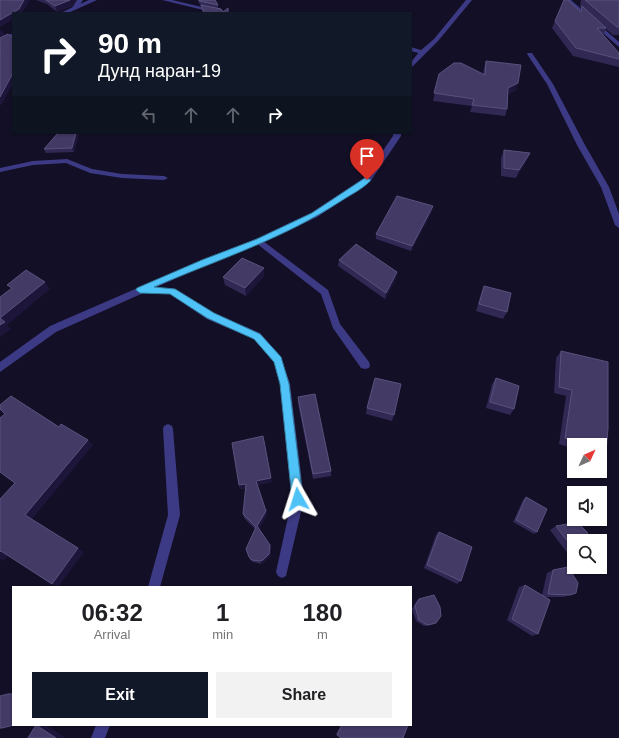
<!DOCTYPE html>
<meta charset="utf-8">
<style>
body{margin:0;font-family:Helvetica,sans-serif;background:#f2f2f2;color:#202124;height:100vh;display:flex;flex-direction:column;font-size:15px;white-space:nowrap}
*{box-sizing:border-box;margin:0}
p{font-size:13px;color:#757577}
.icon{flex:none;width:22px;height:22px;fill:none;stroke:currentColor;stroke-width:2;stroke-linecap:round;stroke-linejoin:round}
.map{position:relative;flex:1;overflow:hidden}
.drawer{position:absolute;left:12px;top:586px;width:400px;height:140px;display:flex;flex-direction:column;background:#fff;border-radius:0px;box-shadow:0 1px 3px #0004}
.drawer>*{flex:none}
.top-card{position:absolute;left:12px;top:12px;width:400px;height:122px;border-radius:0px;box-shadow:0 1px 3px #0004;background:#111827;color:#fff;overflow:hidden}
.needle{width:26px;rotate:46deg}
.fabs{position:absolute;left:567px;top:438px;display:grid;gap:8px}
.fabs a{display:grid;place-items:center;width:40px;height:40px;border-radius:0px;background:#fff;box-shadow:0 1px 3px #0004;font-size:20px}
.pin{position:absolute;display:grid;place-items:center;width:34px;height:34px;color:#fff;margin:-41px -17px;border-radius:50% 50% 50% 0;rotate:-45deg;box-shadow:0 0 4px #0007}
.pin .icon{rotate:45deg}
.me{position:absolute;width:44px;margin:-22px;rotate:354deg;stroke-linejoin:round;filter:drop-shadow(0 0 3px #0008)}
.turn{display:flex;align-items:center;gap:14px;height:84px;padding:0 20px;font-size:18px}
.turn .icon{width:52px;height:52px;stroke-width:2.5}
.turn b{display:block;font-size:28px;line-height:34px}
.lanes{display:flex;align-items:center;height:38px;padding:0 20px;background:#0003;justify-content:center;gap:20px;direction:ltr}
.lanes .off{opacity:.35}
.eta{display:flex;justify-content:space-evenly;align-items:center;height:68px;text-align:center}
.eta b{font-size:24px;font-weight:600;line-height:28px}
.primary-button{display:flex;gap:8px;margin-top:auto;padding:8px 20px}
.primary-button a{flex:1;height:46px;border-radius:0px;background:#111827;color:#fff;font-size:16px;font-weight:600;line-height:46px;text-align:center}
.primary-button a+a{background:#f2f2f2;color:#202124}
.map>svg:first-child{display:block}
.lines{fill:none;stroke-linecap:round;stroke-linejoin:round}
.minor{fill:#3d3a85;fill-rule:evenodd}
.tertiary{fill:#3d3a85;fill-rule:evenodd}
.wall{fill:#312854}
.shaded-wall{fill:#1d163a}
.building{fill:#433a66;stroke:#5a527e}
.route{fill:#4fc3f7;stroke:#337fa1}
</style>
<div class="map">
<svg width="619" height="738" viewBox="0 0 619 738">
<rect width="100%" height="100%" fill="#130f26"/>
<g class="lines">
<!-- minor -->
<g class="minor">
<path d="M77,0H83L77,9H73L72,8Z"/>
<path d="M162,0H172L227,13H216Z"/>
<path d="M565,0H571L619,42V47Z"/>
<path d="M411,47L424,51L425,52L422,54L411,51Z"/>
<path d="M528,53H532L553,84L585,145L609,187L619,214V228L615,225L601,187L577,145L547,84L527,54Z"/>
<path d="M67,159L92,169L122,174L164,176L168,178L164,180L122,178L90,173L66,163L33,165L0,172V168L33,161Z"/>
<path d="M259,238L328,290L340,324L369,362L370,365L369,368L365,369L361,368L333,328L321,294L256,243L255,241L256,239Z"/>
<path d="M140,287L175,289L213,313L260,333L281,357L290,384L304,499L286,576L282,578L278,576L276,572L292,499L280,384L274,362L254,339L207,319L170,294L137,292L135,290L137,288Z"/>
<path d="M168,424L172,426L173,429L180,515L160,587H148L168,515L163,429L164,426Z"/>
<path d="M96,725H110L105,738H91Z"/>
</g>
<!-- tertiary -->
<g class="tertiary">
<path d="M89,0H97L68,13H60Z"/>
<path d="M466,0H472L438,41L411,68V62L420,51L434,39Z"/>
<path d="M13,33V37L0,43V39Z"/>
<path d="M393,133H401V136L370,182L317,217L262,243L208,264L56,332L0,372V362L50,326L202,260L256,239L311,213L364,178L393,136Z"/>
</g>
</g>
<!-- wall -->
<g class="wall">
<path d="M36,0H76L72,6L57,12L47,4Z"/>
<path d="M198,0H215L218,5V8L223,12L228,13H203L201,5L202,6L200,5Z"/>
<path d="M581,0H619V35H613L606,29L603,35L619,53V67L573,56L552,28L555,21L580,11L581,7L580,6Z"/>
<path d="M486,61L516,90L508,94L507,109L505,116L470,112L472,106L433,101L439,74H483L484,68Z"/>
<path d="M79,133L74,152L46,153L44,149Z"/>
<path d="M504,150L530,153L526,161L516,178L501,176V158Z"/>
<path d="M432,211L411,251L376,239V234Z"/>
<path d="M339,260L396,279L385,299L338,266Z"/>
<path d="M264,268V276L246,296L225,285L223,277Z"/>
<path d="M484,286L507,312L503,319L476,311L481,294Z"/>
<path d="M561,351L606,452L600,457V445H574V449L559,444L566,396L554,393L556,358Z"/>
<path d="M496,378L514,409L510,415L486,408L492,384Z"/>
<path d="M298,397L331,471V476L313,479L298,404Z"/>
<path d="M367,408L394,415L392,421L366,414Z"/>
<path d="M272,482L257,485L267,515L259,528L270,545L271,548L270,557L264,562L261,564L253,562L250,560L249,557L255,529L244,518L243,514L246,488L240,489L239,485Z"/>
<path d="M526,497L537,532L534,534L513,522L523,500Z"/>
<path d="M556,526L574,541V552L568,554L550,530Z"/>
<path d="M439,532L461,581L457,584L424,568L436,535Z"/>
<path d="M553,570L570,595L563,597H545L538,634L532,636L507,620L519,587L525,585L542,595L547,573Z"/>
<path d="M419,599L436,623L432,625L424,626L416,621L412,609L416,602Z"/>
<path d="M341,725H408L337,735L336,734Z"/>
</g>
<!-- shaded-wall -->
<g class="shaded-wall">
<path d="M24,0H30L22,13H13V19L0,27V20Z"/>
<path d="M70,0H76L72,6L57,12L55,6Z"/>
<path d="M2,30L5,35L0,38V31Z"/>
<path d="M13,73V83L1,106L0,104V97Z"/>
<path d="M518,83L516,90L505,95L508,88Z"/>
<path d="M76,133H79L74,152L72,148Z"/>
<path d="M530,153L526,161L516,178L519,170Z"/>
<path d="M433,206L432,211L411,251L412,246Z"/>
<path d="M264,268V276L246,296L245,288Z"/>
<path d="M397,272L396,279L385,299L386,293Z"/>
<path d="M45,282L50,289L7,325L11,329L0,337V318Z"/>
<path d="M88,440L93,445L32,519L84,552L58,587L52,584L25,515Z"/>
<path d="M271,478L272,482L257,485L256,481Z"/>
<path d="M246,484L248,487L240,489L239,485Z"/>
<path d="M266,511L267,515L258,529L257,526Z"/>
<path d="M270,545L271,548L270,557L264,562L261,564L260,561Z"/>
<path d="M1,551L9,554L4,561L0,559V552Z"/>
<path d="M36,725H46L66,738H56Z"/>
</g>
<!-- building -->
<g class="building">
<path d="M0,0H24L19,9L0,20Z"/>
<path d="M46,0H70L55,6Z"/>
<path d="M199,0H215L218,5L199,1Z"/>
<path d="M564,0H568L581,12L582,6L606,28H597L619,53V59L576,48L555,21Z"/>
<path d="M585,0H619V27H617Z"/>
<path d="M201,5L221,9L223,12L228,8V13H204Z"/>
<path d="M8,34L13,38V73L0,97V51H1L0,50V38Z"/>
<path d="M486,61L521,65L518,83L508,88L507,109L472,105L474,99L434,93L439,74L454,63H461L485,75Z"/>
<path d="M58,133H76L72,148L44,149Z"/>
<path d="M504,150L530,153L519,170L504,168Z"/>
<path d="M397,196L433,206L412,246L376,234Z"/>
<path d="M356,244L397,272L386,293L339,260Z"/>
<path d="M242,258L264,268L245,288L223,277Z"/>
<path d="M26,270L45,282L0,318L5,322L0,325V297L12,288L7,285Z"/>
<path d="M484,286L511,293L507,312L479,304Z"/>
<path d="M561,351L608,362V428L606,452L600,450V445H586L565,438L572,390L559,387Z"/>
<path d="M375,378L401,384L394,415L367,408Z"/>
<path d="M496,378L519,386L514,409L490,402Z"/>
<path d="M315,394L331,471L313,474L298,397Z"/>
<path d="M11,396L59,427L61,424L88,440L25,515L78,548L52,584L1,551L0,552V499L15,483L0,472V418L5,414L0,409V405Z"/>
<path d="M263,436L271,478L256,481L266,511L257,526L270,545L269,554L263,560L260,561L252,560L249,557L246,549L256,527L243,514L246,484L239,485L232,443Z"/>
<path d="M526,497L547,509L537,532L516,520Z"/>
<path d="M573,523L581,526L587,532L589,541H574V550L556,526Z"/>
<path d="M439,532L472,547L461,581L427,565Z"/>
<path d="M568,567L578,583L576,593L570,595L548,594L553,570Z"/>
<path d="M525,585L550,600L538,634L512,619Z"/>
<path d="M434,595L440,607L441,616L436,623L427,625L419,620L415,606L419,599Z"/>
<path d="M8,694H13V725H14L2,728H0V696Z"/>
<path d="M36,725L56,738H28Z"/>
<path d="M342,725H408L403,738H341L337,735Z"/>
</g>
<!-- route -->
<path class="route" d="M365,178H367L371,180C363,189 350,195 341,201C283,239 217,260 154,287L175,289L214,313L260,334L281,357L289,384L303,499L301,503L298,504L294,503L292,499L280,384L274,362L254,339L207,318L170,294L140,293L136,290L137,288L202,260L257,239L312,213Z"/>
</svg>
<div class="fabs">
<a><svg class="needle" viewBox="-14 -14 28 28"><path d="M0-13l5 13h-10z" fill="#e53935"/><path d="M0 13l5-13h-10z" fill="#757577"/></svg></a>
<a><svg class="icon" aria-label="sound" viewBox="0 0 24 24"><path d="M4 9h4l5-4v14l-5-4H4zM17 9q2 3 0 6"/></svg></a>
<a><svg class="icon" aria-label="search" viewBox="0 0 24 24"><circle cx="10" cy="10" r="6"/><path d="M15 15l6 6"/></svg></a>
</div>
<div class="pin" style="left:367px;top:180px;background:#d93025"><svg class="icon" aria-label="arrive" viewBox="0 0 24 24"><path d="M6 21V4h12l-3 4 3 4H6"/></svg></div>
<svg class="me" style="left:298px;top:499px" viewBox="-20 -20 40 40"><path d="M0-17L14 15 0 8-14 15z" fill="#4fc3f7" stroke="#fff" stroke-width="4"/></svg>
<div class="top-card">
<div class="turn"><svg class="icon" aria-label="right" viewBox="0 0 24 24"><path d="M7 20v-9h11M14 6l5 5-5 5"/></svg><div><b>90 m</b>Дунд наран-19</div></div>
<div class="lanes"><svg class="icon off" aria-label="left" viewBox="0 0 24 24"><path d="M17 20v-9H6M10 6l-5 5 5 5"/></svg><svg class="icon off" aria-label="ahead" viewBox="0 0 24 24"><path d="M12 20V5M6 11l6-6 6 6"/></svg><svg class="icon off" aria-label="ahead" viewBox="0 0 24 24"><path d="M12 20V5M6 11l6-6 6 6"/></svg><svg class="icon" aria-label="right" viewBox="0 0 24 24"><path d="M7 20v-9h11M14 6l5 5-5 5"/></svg></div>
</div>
<section class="drawer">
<div class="eta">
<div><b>06:32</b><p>Arrival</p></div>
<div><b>1</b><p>min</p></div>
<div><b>180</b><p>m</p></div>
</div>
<div class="primary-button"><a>Exit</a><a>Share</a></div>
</section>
</div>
